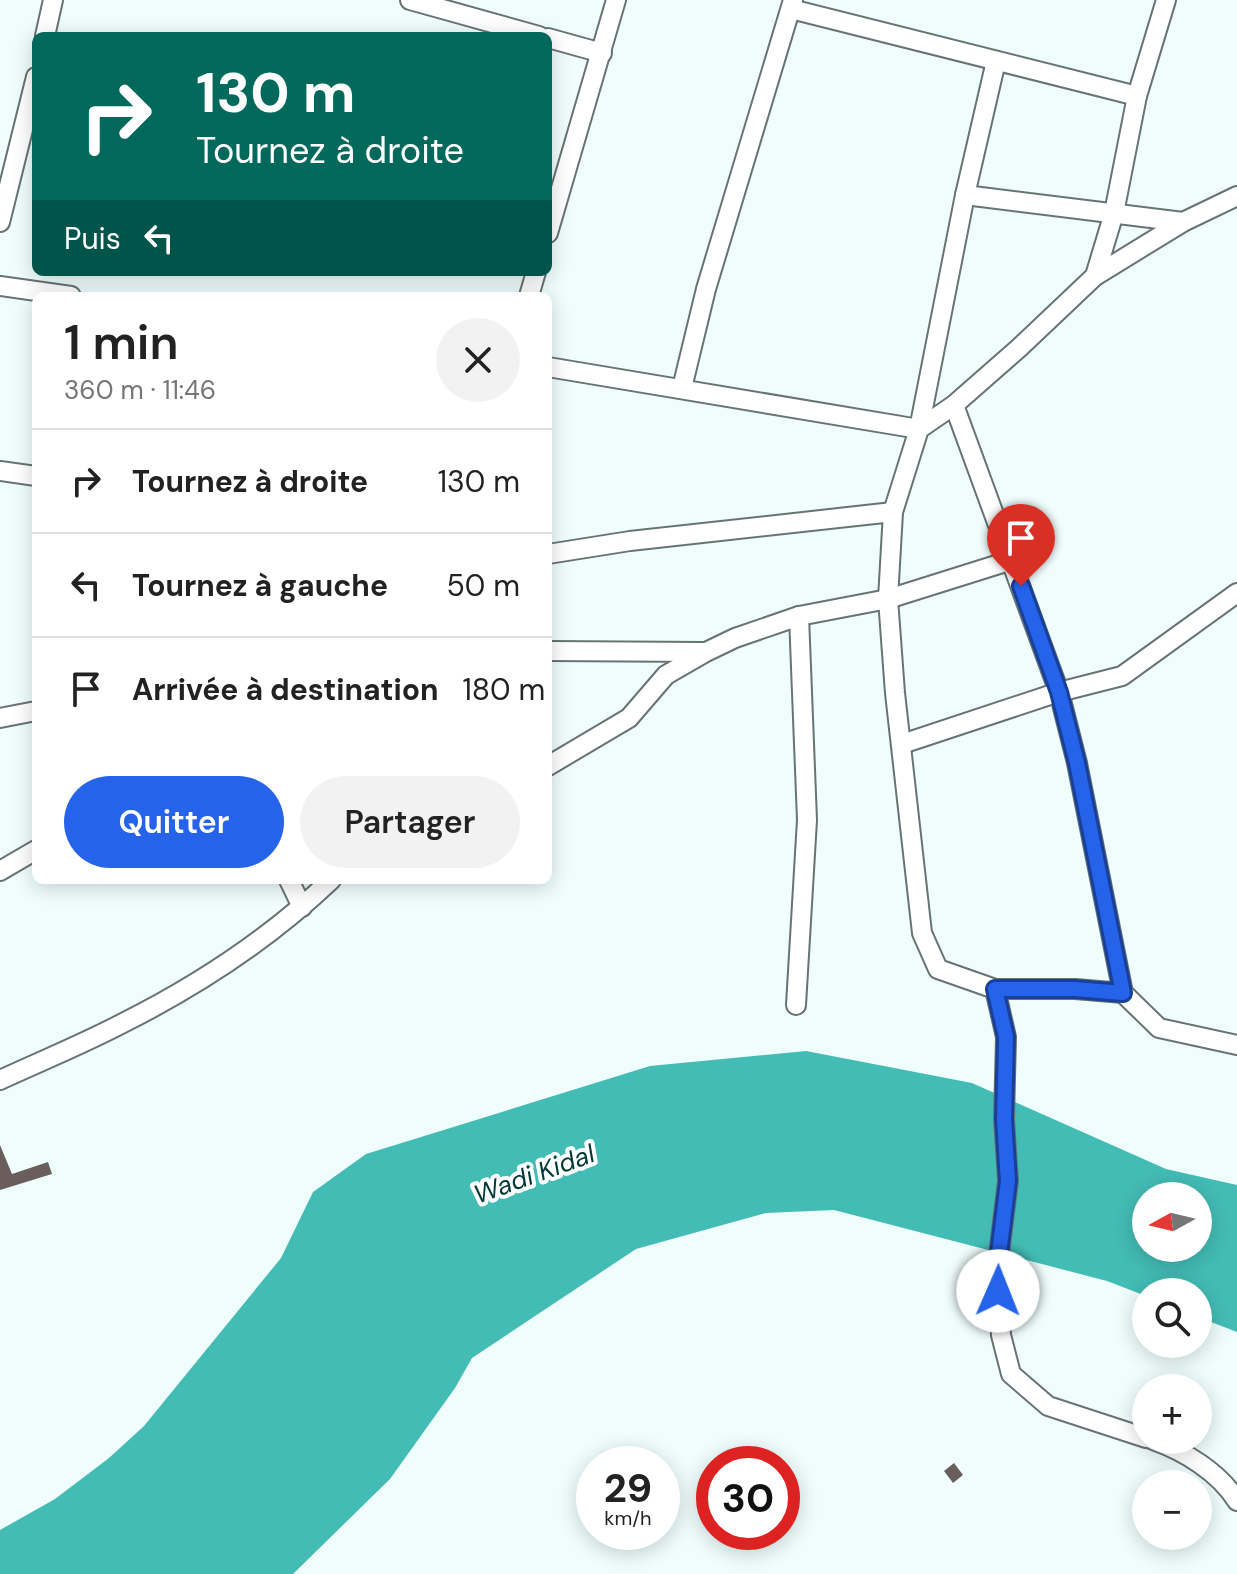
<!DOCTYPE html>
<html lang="fr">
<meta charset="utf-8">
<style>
body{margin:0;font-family:"DM Sans",sans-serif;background:#f2f2f2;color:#222;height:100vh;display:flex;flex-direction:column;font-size:30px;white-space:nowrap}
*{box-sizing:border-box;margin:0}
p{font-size:26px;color:#767676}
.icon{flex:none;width:44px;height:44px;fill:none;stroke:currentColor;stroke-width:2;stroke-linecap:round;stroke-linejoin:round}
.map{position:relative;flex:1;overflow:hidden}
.details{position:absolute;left:32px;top:292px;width:520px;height:592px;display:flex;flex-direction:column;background:#fff;border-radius:12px;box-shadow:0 4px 20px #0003}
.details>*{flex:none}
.hud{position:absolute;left:32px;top:32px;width:520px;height:244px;border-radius:12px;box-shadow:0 4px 20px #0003;background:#00695c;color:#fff;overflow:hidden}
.needle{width:52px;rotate:262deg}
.buttons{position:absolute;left:1132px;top:1182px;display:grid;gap:16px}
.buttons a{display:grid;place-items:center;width:80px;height:80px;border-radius:50%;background:#fff;box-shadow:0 4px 20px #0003;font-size:40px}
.speed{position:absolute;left:576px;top:1446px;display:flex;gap:16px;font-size:40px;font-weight:700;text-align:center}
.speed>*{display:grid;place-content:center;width:104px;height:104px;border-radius:50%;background:#fff;box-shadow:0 4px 20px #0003;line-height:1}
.speed small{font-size:20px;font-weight:400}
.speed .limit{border:12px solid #d22;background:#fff;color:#111}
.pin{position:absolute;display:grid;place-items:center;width:68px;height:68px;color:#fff;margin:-82px -34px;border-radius:50% 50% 50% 0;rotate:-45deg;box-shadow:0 0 8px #0007}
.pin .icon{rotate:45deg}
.me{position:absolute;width:88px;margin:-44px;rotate:1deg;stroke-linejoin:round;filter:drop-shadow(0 0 6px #0008)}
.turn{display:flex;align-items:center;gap:28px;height:168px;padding:0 32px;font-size:36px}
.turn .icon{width:104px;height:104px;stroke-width:2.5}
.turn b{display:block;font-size:56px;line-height:68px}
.then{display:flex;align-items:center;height:76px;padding:0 32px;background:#0003;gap:16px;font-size:30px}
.round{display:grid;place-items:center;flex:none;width:84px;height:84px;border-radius:42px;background:#f2f2f2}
.overview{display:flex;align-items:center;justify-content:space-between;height:136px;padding:0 32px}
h1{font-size:48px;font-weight:600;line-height:60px}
.button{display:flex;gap:16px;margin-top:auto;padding:16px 32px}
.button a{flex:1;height:92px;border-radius:48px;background:#2563eb;color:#fff;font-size:32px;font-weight:600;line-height:92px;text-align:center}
.button a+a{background:#f2f2f2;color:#222}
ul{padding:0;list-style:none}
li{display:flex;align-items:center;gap:24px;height:104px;padding:0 32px;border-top:2px solid #e0e0e0}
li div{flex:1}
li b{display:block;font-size:30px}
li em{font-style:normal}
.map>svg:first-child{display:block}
.water{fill:#43bcb6;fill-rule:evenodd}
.building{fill:#695e5b}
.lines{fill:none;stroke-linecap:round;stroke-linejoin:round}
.minor-casing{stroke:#677473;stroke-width:22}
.minor{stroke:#fff;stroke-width:18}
.route-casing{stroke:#184099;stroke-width:20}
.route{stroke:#2563eb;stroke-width:14}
.labels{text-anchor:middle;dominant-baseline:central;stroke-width:8;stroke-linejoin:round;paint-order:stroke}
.water-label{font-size:26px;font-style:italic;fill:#003937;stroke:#fff}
</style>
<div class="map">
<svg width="1237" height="1574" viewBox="0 0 1237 1574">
<rect width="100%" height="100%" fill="#effefd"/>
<!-- water -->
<path class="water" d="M806,1051L972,1083L1166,1169L1237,1185V1332L1198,1317V1292H1146V1296L1107,1281L834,1210L766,1213L636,1249L472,1358L455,1388L390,1479L293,1574H0V1530L55,1499L109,1458L144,1426L281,1258L313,1192L366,1154L650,1066ZM1146,1196H1198V1248H1146Z"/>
<!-- building -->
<g class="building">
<path d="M0,1145L12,1174L48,1162L52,1174L0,1190Z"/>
<path d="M954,1463L963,1475L953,1483L944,1471Z"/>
</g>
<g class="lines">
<!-- minor casing -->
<g class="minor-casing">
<g id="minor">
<path d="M410,0L539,36"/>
<path d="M791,9L1137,96"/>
<path d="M45,36L53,0"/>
<path d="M548,38L602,53"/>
<path d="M965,195L1183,222"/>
<path d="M0,222L36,77"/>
<path d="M548,233L616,0"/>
<path d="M1095,276L1114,213L1137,96L1166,0"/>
<path d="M0,286L71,296"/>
<path d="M529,296L536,272"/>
<path d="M548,367L919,429L965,195L996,61"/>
<path d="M682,388L706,289L793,0"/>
<path d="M954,405L1059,692L1077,763L1123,993L1159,1028L1237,1045"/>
<path d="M0,471L36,476"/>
<path d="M548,554L630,541L893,512"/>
<path d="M548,651L703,652"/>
<path d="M0,718L36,711"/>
<path d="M902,744L1059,692L1122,676L1237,593"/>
<path d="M548,766L629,718L666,675L706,652L735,638L799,616L888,599L1012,560"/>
<path d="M0,871L36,850"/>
<path d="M289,880L302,907"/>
<path d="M995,989L1006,1037L1004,1119L1008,1181L997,1270L1001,1335L1011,1374L1048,1406L1146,1438"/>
<path d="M1123,993L1075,989H995L938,969L922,933L895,693L888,599L893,512L919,429L954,405L1019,348L1095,276L1183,222L1237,196"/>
<path d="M796,1005L807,820L799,616"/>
<path d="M0,1080C41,1061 83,1044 123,1023C197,986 271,937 331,880"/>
<path d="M1153,1440C1184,1451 1219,1472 1237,1501"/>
</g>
</g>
<!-- minor -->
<use href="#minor" class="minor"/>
</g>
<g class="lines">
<!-- route casing -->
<g class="route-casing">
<path id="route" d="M998,1291L997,1270L1008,1181L1004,1119L1006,1037L995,989H1075L1123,993L1077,763L1059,692L1021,586"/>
</g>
<!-- route -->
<use href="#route" class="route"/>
</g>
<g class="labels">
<!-- water labels -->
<g class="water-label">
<text transform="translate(534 1174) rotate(-20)">Wadi Kidal</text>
</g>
</g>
</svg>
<div class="buttons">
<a><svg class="needle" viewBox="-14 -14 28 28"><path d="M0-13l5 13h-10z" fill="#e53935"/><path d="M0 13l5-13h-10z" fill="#767676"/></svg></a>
<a><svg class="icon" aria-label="search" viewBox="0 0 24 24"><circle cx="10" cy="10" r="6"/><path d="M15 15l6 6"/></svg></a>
<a>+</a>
<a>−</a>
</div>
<div class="speed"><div>29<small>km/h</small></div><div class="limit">30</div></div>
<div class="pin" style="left:1021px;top:586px;background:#d93025"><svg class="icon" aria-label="arrive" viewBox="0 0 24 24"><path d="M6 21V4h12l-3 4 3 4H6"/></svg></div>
<svg class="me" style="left:998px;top:1291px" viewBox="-20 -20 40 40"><circle r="19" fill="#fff"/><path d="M0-13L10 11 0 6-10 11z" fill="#2563eb"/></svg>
<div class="hud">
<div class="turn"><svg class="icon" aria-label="right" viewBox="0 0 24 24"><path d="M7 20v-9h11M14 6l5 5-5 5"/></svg><div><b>130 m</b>Tournez à droite</div></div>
<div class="then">Puis<svg class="icon" aria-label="left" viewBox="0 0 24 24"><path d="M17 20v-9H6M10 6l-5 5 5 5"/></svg></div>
</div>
<section class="details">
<div class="overview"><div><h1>1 min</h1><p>360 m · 11:46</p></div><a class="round"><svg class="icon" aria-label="close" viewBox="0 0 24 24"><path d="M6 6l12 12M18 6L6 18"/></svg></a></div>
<ul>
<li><svg class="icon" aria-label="right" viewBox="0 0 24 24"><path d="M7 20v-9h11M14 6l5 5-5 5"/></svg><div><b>Tournez à droite</b></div><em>130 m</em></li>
<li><svg class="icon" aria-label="left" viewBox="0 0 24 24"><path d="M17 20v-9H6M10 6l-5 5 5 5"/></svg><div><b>Tournez à gauche</b></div><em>50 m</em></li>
<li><svg class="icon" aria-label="arrive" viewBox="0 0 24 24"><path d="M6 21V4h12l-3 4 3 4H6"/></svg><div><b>Arrivée à destination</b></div><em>180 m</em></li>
</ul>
<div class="button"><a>Quitter</a><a>Partager</a></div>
</section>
</div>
